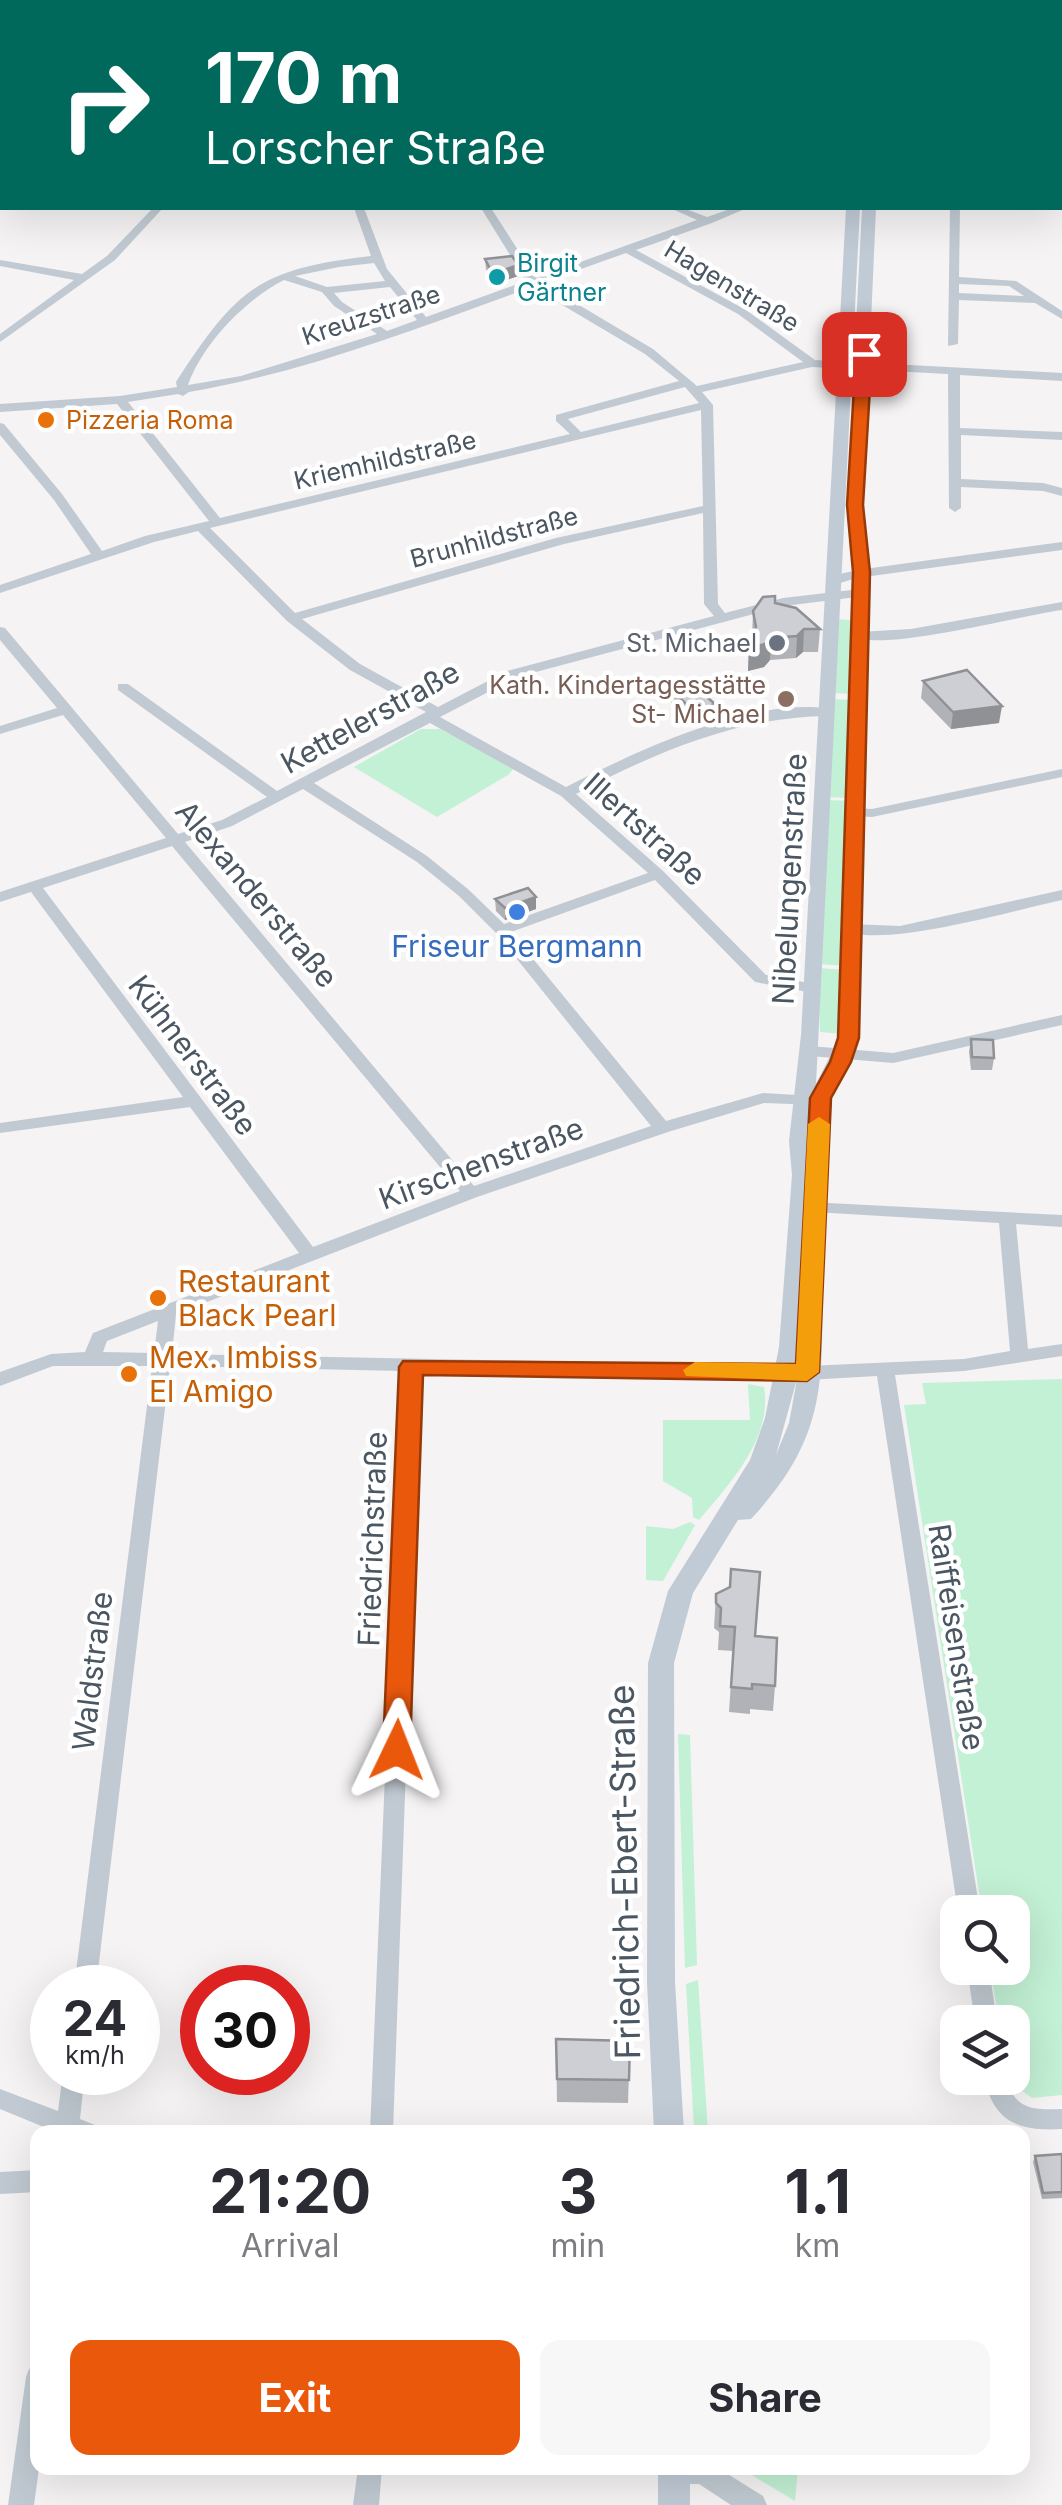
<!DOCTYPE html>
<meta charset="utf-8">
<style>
body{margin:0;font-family:Inter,sans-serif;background:#f7f7f7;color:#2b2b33;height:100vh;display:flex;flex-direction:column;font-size:38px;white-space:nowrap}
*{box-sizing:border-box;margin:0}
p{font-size:32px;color:#7c7c81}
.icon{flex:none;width:55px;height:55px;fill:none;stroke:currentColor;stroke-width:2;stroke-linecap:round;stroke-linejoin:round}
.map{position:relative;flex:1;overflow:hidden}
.panel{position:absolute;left:30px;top:2125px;width:1000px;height:350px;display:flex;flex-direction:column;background:#fff;border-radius:20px;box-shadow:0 10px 40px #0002}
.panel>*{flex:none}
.banner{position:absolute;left:0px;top:0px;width:1062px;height:210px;box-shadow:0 10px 40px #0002;background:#00695c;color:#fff;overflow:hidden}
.tools{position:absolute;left:940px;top:1895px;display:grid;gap:20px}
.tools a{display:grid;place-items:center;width:90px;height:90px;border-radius:20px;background:#fff;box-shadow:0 10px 40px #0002;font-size:50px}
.speed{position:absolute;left:30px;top:1965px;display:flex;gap:20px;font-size:50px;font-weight:700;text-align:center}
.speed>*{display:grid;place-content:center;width:130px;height:130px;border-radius:50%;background:#fff;box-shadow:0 10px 40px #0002;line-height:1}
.speed small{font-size:25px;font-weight:400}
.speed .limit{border:15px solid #d22;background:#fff;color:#111}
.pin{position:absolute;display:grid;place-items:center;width:85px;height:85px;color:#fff;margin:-42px;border-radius:20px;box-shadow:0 5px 15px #0006}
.me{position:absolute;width:110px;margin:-55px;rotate:2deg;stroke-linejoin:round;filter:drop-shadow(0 0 8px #0008)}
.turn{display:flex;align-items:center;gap:35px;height:210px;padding:0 40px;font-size:45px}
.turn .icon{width:130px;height:130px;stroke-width:2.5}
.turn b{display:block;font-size:70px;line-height:85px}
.eta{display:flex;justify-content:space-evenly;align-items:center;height:170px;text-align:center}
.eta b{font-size:60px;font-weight:700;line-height:70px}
.button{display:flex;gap:20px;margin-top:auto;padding:20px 40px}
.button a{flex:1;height:115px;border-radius:20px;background:#ea580c;color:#fff;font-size:40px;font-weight:700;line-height:115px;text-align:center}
.button a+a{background:#f7f7f7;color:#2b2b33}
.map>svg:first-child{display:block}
.green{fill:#c3f1d5}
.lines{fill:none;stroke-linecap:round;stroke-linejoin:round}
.highway-casing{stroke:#7690ad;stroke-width:5}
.street{fill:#c1cad2;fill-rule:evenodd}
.secondary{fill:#c1cbd6;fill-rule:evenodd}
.highway{fill:#8ba5c1;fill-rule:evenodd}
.wall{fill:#b0b2b7}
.shaded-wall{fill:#909195}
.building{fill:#cdcfd5;stroke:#909195;stroke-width:2.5}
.route{fill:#ea580c;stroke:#983908;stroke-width:2.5}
.slow{fill:#f59e0b}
.culture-dot{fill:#0f9aa8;stroke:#fff;stroke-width:4}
.food-dot{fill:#e8710a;stroke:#fff;stroke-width:4}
.worship-dot{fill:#6b7280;stroke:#fff;stroke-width:4}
.education-dot{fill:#8d6e63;stroke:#fff;stroke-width:4}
.shop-dot{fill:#3f7fe0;stroke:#fff;stroke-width:4}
.labels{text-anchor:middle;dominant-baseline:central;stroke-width:9;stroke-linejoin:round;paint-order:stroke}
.far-culture-label{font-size:25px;fill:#0d838f;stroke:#fff;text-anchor:start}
.far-street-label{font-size:25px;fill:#4a5661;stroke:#fff}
.far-food-label{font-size:25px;fill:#c56008;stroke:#fff;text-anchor:start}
.far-worship-label{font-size:25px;fill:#5b616d;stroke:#fff;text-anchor:end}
.far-education-label{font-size:25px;fill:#785e54;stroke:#fff;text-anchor:end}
.street-label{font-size:30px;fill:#4a5661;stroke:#fff}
.shop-label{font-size:30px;fill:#366cbe;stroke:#fff}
.food-label{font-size:30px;fill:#c56008;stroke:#fff;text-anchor:start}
.near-street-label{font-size:35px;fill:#4a5661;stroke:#fff}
</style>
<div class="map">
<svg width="1062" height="2505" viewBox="0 0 1062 2505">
<rect width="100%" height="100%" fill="#f5f3f3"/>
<!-- green -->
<g class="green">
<path d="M836,619L850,620C849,646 856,668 855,694L831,693Z"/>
<path d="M831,699L855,700L851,798L826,797Z"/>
<path d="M421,729H440L515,767L508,775L437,817L354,767Z"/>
<path d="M826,800L852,801L846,966L818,964Z"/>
<path d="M818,968L846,970L844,1034L820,1032Z"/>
<path d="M1062,1379V2095L1032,2098L1007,2080L1012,2078V2022H999L990,1968H1012V1912H982L904,1405L926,1404L922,1383Z"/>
<path d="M748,1384L764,1387C773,1438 729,1484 699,1520L693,1517L692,1498L663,1481V1420H750Z"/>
<path d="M690,1522L695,1525L663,1581L646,1580V1526L673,1529Z"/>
<path d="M678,1734L690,1735L697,1965L685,1968Z"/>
<path d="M698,1980L708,2132L694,2129L686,1984Z"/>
<path d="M740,2468H798L795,2501Z"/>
</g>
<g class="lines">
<!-- highway casing -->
<g class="highway-casing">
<g id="highway">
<path d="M476,0H539L540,2H478Z"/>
<path d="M639,0H702L703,2H641Z"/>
<rect x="1060" y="25" width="2" height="10"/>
</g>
</g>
<!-- street -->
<g class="street">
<path d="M1027,0H1049L1051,2H1031Z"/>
<path d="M1060,1H1062V7L1060,2H1056Z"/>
<rect x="0" y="65" width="2" height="6"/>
<path d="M0,127L2,128V134H0Z"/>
<rect x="0" y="192" width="2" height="6"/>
<rect x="1060" y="198" width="2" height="6"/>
<path d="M153,208H163L115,260L0,342V334L74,280L0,266V260L82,274L107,256Z"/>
<path d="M354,208H364L387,269L426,317L526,281L481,208H491L536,278L697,220L670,208H683L707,217L733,208H747L712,223L636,250L746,310L815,360L1062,373V381L960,375V428L1062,432V440L961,435V479L1043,483L1062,488V496L1043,491L961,487V508L955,512L949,508L948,374L812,367L702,392L713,405L718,604L725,613L783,598L860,589L865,590V596L784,606L517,677L440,717L566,787C637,751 751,696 832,709L834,712L827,716C736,717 655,753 576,794L663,871L766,975L819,985L821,988L819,991L813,993L755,982L655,880L511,932L666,1121L763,1093L814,1096L820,1097L822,1101L820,1105L764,1103L668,1132L477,1197L176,1314L172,1354L807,1366L964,1359L1010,1351L999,1223L814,1212L808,1210L805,1206L808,1202L1062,1215V1227L1016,1224L1028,1349L1062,1344V1356L964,1371L895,1375L980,1912H958L877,1376L807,1380L420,1372L393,2132H370L402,1371L170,1366L96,1988H74L152,1366H53L0,1386V1372L51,1354L85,1352L93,1333L299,1253L190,1107L0,1133V1123L183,1097L31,892L0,902V892L166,838L63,715L0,734V726L57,708L0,640V627L5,628L178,834L222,820L267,797L118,690V684H128L277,791L426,712L350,670L287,621L198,531L154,542L0,593V585L91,554L54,500L0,435V423L4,424L62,494L102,551L145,536L209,521L117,404L0,412V404L120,396L177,387L176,382C237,288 259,269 371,256ZM626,253L738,314L803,362L697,386L653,349L542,283ZM374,263L385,281L327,287L295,276L339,267ZM284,280L322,292L334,306L377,334L241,376L188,385C203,343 245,300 284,280ZM390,287L417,320L387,331L342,302L334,293ZM532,287L645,354L679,381L556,415V421L570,434L220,518L128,402L178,394L183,396L189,392C307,372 420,327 532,287ZM685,387L699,403L581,432L568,419ZM701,410L703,506L556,538L295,613L210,528ZM703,513L704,604L714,616L507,671L438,707L360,664L302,619L564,544ZM430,723L561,796L648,873L504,924L469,890L427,856L314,783ZM303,789L417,862L459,896L496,933L651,1126L474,1186L185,842L232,826ZM172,846L460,1191L313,1247L43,888ZM158,1321L154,1353L103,1352L107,1341Z"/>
<path d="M950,208H960L959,277L1016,281L1062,311V319L1035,303L959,300L958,344L948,346ZM959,284L1009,286L1024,296L959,293Z"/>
<path d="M1062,542V550L857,578L833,585L826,581L836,575L857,570Z"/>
<path d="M1062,602V610C1022,615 880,653 852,636L859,632L911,629Z"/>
<path d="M1062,769V777L872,817L854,816L847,812L854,808L872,809Z"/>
<path d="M1062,890V900C1019,909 876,951 843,929L851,924L900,926Z"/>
<path d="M1062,1015V1025L893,1063L810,1056L802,1051L810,1046L893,1053Z"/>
<path d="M967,1968H989L997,2022H975Z"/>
<path d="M63,2072H85L80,2119L95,2125L98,2132H56L0,2109V2089L58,2111Z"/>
<path d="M984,2078H1006C1015,2110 1032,2110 1062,2109V2129C1019,2132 994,2122 984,2078Z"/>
<path d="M38,2170V2192L0,2194V2172Z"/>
<path d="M38,2365L39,2468L34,2505H8L26,2377L29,2369Z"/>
<path d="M358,2468H382L379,2505H353Z"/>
<path d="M663,2468H718L763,2496L767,2505H731L699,2484H674L665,2480Z"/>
</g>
<!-- secondary -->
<g class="secondary">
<path d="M807,0H823L824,2H809Z"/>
<path d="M846,208H860L816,1084L839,1038L854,572L847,505L862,208H876L863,505L870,572L859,1038L832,1097L826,1181L823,1186L813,1188L809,1251L820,1253L823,1258C820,1371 835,1429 751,1519L738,1520L693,1593L674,1663L675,1982L684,2132H654L647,1982L648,1663L668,1591L750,1460L765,1418L779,1347L792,1175L789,1141L801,1035ZM797,1379L789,1423L776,1455Z"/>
<rect x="658" y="2468" width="32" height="37"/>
</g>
<!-- highway -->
<use href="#highway" class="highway"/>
</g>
<!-- wall -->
<g class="wall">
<path d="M485,259L518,276L493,285L486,269Z"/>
<path d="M775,603L820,629L818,652H803L796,658L770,660L764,667L748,671L749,648L752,638L753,611Z"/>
<path d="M923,681L999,723L951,729L921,698Z"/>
<path d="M672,691L715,704L714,716L693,722L671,703Z"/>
<path d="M536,897V909L505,920L496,911L495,899Z"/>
<path d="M971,1039L994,1058L992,1070H971L969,1052Z"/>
<path d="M716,1594L755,1636L775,1686L773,1711L750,1709V1714L729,1712L733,1651L718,1650L719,1632L714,1628Z"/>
<path d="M556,2039L630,2041L628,2103L557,2102Z"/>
<path d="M1062,2154V2198L1042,2199L1033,2162L1035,2156Z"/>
</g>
<!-- shaded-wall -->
<g class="shaded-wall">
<path d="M518,265V276L493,285V274Z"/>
<path d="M804,629L803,652L796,658L797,636Z"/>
<path d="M771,638L770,660L764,667L748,671L749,648Z"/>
<path d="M715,704L714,716L693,722L694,711Z"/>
<path d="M1002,706L999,723L951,729L953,712Z"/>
<path d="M536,897V909L505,920V908Z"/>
</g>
<!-- building -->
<g class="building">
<path d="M512,256L518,265L493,274L485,259Z"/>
<path d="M775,596V603L796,608L820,629H804L797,636L771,638L765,644L749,648L756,627L753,611L763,597Z"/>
<path d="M967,670L1002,706L953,712L923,681Z"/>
<path d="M693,685L715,704L694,711L672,691Z"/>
<path d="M528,888L536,897L505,908L495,899Z"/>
<path d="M971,1039L993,1040L994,1058L972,1057Z"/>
<path d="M731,1569L760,1572L755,1636L777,1638L775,1686L752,1684V1689L731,1687L735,1627L720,1626L721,1608L716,1603V1594L730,1587Z"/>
<path d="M556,2039L630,2041L629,2080L557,2079Z"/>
<path d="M1062,2154V2192L1043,2193L1035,2156Z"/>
</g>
<!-- route -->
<path class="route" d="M864,349L872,354L863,505L870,572L859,1038L851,1062L831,1098L819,1372L807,1381L423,1375L410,1750L406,1757L397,1760L387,1757L383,1750L399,1367L403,1361L796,1364L810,1098L830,1062L838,1038L853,572L847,505L856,354Z"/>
<!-- slow -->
<path class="slow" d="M819,1117L830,1124L819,1372L807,1381L686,1376L683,1370L695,1362L796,1364L808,1124Z"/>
<!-- markers -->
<circle class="culture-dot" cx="497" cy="277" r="10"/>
<g class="food-dot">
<circle cx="46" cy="420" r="10"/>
<circle cx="158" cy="1298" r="10"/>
<circle cx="129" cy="1374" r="10"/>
</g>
<circle class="worship-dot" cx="777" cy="643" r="10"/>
<circle class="education-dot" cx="786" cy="699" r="10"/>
<circle class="shop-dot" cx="517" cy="912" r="10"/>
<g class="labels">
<!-- far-culture labels -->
<g class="far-culture-label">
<text x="517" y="263">Birgit<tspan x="517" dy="29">Gärtner</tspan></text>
</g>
<!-- far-street labels -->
<g class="far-street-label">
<text transform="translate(732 286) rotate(31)">Hagenstraße</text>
<text transform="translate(371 315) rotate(-18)">Kreuzstraße</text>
<text transform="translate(385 460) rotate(-13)">Kriemhildstraße</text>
<text transform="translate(494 537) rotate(-15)">Brunhildstraße</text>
</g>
<!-- far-food labels -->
<g class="far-food-label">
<text x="66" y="420">Pizzeria Roma</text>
</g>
<!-- far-worship labels -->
<g class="far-worship-label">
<text x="757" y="643">St. Michael</text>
</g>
<!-- far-education labels -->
<g class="far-education-label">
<text x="766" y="685">Kath. Kindertagesstätte<tspan x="766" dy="29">St- Michael</tspan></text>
</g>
<!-- street labels -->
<g class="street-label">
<text transform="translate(370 717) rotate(-29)">Kettelerstraße</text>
<text transform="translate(645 829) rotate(42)">Illertstraße</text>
<text transform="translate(789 879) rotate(-87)">Nibelungenstraße</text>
<text transform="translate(257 894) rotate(50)">Alexanderstraße</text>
<text transform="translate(193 1055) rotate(53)">Kühnerstraße</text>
<text transform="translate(481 1163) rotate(-20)">Kirschenstraße</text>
<text transform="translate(372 1539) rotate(-88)">Friedrichstraße</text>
<text transform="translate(957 1637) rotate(81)">Raiffeisenstraße</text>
<text transform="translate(92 1671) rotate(-83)">Waldstraße</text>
</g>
<!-- shop labels -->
<g class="shop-label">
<text x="517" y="946">Friseur Bergmann</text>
</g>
<!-- food labels -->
<g class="food-label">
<text x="178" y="1281">Restaurant<tspan x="178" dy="34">Black Pearl</tspan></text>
<text x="149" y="1357">Mex. Imbiss<tspan x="149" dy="34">El Amigo</tspan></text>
</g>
<!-- near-street labels -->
<g class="near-street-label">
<text transform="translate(624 1872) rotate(-91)">Friedrich-Ebert-Straße</text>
</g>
</g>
</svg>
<div class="tools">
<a><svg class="icon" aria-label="search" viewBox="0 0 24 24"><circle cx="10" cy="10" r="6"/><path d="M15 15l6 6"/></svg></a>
<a><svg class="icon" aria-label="layers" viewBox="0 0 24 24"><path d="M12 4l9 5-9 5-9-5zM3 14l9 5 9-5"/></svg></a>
</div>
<div class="speed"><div>24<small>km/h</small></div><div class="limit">30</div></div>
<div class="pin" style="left:864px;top:354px;background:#d93025"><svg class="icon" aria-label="arrive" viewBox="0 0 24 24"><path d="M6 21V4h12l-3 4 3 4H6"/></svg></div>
<svg class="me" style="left:397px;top:1750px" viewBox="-20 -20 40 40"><path d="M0-17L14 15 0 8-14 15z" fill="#ea580c" stroke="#fff" stroke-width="4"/></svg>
<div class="banner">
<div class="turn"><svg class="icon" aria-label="right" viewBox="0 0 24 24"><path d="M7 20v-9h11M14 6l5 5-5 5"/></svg><div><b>170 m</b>Lorscher Straße</div></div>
</div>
<section class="panel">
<div class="eta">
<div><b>21:20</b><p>Arrival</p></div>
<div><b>3</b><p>min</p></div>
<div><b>1.1</b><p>km</p></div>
</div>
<div class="button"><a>Exit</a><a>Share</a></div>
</section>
</div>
